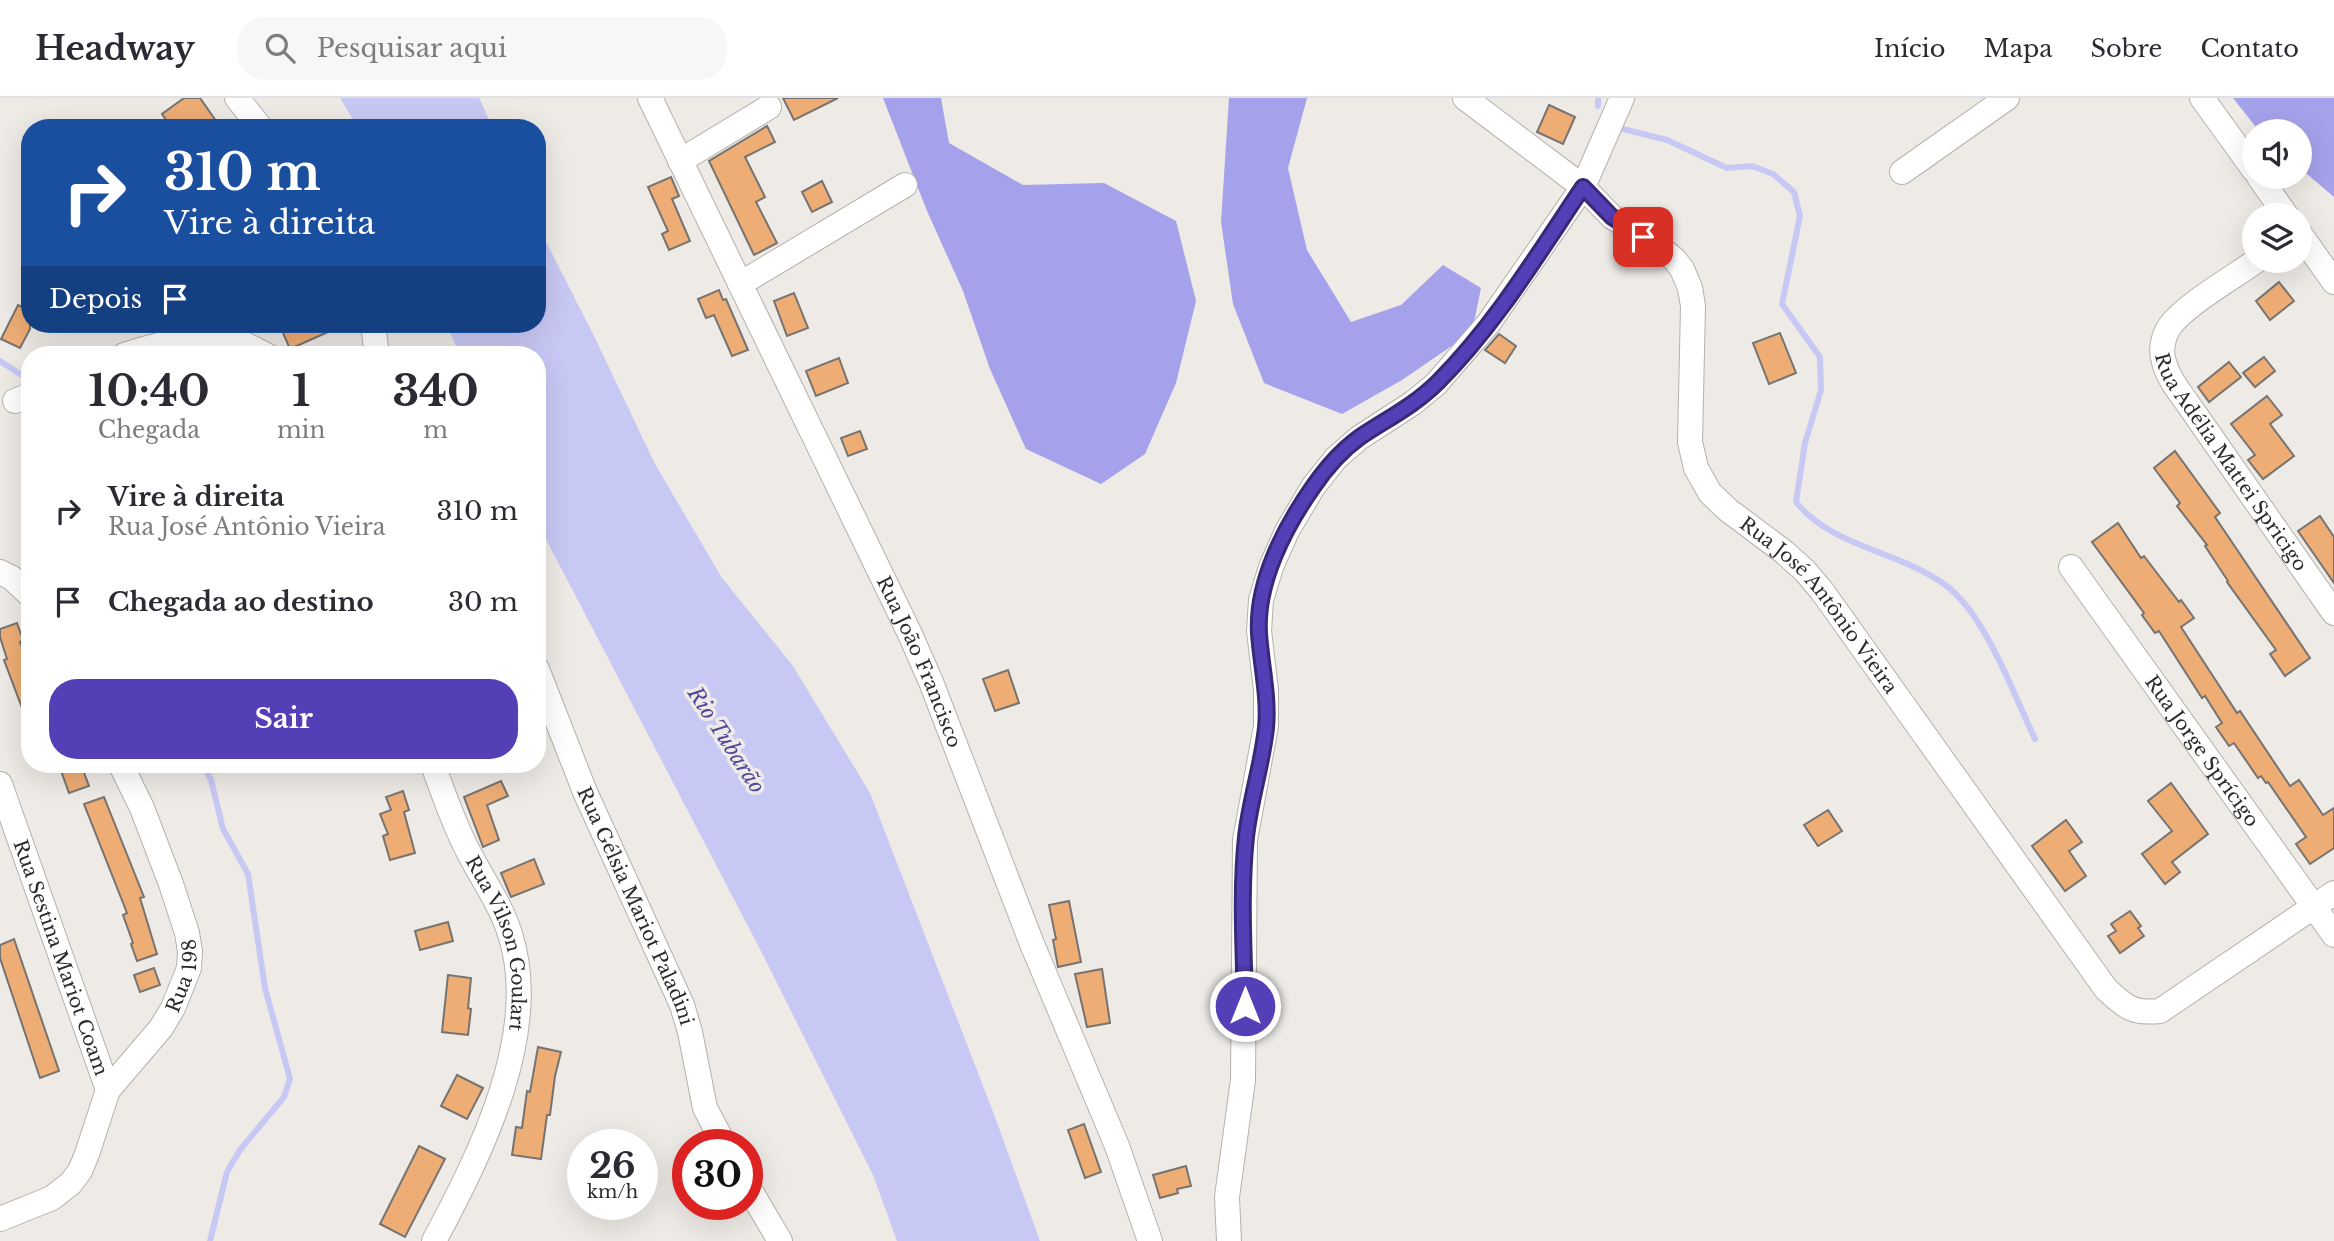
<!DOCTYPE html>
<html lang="pt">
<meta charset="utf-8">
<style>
body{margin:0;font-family:"Libre Baskerville",serif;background:#f7f7f7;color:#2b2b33;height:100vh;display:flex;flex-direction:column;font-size:26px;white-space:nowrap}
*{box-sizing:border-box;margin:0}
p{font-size:23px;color:#7c7c81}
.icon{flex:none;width:38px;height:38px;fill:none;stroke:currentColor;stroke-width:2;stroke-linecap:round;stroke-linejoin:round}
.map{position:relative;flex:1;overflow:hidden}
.drawer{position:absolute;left:21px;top:248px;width:525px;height:427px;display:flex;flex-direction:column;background:#fff;border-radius:28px;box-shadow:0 7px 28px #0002}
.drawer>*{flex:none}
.top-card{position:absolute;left:21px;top:21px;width:525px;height:214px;border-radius:28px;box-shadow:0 7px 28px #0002;background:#1a4fa0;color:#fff;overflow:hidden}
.fabs{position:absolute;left:2242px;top:21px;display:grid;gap:14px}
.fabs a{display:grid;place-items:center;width:70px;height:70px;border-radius:50%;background:#fff;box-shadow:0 7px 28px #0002;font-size:35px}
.speed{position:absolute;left:567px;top:1031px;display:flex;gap:14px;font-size:35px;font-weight:700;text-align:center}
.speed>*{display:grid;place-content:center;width:91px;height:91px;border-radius:50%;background:#fff;box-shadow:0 7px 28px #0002;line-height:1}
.speed small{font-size:18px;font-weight:400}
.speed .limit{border:10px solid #d22;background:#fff;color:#111}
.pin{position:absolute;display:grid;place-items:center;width:60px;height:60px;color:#fff;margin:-30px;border-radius:14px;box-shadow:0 4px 10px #0006}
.me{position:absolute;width:77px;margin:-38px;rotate:0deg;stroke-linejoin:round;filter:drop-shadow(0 0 5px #0008)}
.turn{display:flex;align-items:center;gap:24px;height:147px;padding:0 28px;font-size:32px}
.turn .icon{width:91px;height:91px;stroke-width:2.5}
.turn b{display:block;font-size:49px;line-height:60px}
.then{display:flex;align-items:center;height:66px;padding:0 28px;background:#0003;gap:14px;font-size:26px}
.eta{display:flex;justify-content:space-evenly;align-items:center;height:119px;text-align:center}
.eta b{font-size:42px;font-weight:700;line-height:49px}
.primary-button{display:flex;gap:14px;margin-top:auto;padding:14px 28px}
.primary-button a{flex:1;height:80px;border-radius:28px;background:#553fb7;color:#fff;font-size:28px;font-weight:700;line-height:80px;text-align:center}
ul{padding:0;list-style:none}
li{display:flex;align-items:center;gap:21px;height:91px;padding:0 28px}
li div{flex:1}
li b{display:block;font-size:26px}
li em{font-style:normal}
header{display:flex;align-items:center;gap:42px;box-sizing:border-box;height:98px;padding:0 35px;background:#fff;border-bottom:2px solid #e1e1e2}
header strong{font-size:33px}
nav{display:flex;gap:38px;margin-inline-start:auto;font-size:24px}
.search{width:490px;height:63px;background:#f7f7f7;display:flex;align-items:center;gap:18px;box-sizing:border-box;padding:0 24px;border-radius:28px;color:#7c7c81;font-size:26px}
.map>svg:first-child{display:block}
.forest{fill:#a5a2eb}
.water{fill:#c8c8f5}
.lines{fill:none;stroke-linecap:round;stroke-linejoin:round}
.stream{stroke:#c8c8f5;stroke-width:6}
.building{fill:#eead75;stroke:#777370;stroke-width:2}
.minor-casing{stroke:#b5b1ad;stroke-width:26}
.minor{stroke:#fff;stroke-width:24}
.route-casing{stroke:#372977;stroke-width:18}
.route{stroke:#553fb7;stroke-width:12}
.labels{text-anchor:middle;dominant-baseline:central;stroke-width:7;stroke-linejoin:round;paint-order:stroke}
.street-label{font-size:19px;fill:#2e2c2b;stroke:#eeeae6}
.water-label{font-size:21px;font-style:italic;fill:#52479d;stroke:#eeeae6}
</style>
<header>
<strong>Headway</strong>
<div class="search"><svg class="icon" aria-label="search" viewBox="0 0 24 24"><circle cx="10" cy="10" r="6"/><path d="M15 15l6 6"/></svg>Pesquisar aqui</div>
<nav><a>Início</a><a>Mapa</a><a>Sobre</a><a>Contato</a></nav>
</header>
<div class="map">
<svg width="2334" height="1143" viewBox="0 0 2334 1143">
<rect width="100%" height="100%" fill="#eeeae6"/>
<!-- forest -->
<g class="forest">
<path d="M883,0H941L949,45L1023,87L1104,85L1176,123L1196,203L1176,285L1145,356L1101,386L1026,351L990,271L963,193L927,113Z"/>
<path d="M1229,0H1307L1288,70L1307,152L1351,224L1401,207L1443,167L1481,190L1472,234L1402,282L1342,316L1264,285L1233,206L1221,124Z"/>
<path d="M2233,0H2334V99L2300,70V33H2259Z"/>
</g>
<!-- water -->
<g class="water">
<path d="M340,0H479L493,30H358Z"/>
<path d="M537,126L595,240L655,366L722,480L793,568L870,695L995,1019L1040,1143H897L873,1077L761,853L537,424V257H460L446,226H537Z"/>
</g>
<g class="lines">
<!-- stream -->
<g class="stream">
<path d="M1598,8V0"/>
<path d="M1623,31L1667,42L1727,70L1752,68L1773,76L1794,94L1800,118L1782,206L1820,259L1821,292L1805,345L1796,404C1832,449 1898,453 1944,486C1985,515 2013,595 2035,641"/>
<path d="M0,263L23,278"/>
<path d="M203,667L211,682L223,731L248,776L265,890L290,981L284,999L240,1052L227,1074L210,1143"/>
</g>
</g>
<!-- building -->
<g class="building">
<path d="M184,0H200L221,30H172L162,16Z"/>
<path d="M783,0H838L794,22Z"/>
<path d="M1549,7L1575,19L1563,46L1537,34Z"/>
<path d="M767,28L775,44L745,59L765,99L756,104L777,145L754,157L709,63Z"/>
<path d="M671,79L679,98L672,101L690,143L669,152L662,136L668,133L648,89Z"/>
<path d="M822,83L832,104L812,114L802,94Z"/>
<path d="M2279,184L2294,203L2270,222L2256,203Z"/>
<path d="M719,192L723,202L726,201L748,252L732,258L714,217L706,220L698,201Z"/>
<path d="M794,195L808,230L787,238L774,203Z"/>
<path d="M18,207L30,213V231L20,250L1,241Z"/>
<path d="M279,226H346L290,251Z"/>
<path d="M1780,235L1796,275L1769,286L1753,245Z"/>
<path d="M1499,236L1516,248L1505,265L1485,252Z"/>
<path d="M2264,259L2275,273L2255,289L2243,275Z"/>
<path d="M839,260L848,285L816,298L806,273Z"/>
<path d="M2229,264L2241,279L2209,304L2198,289Z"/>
<path d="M2267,298L2282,317L2270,326L2294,358L2263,381L2248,362L2255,357L2231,326Z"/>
<path d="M860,333L867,351L848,358L841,340Z"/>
<path d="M2175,353L2220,415L2215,419L2310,560L2285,578L2270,556L2276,552L2227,484L2228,483L2205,448L2207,447L2177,408L2180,405L2154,370Z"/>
<path d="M2320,418L2334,439V485L2298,433Z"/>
<path d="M2118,425L2141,460L2144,458L2179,504L2181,502L2194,520L2181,529L2237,615L2240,613L2290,688L2299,682L2323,717L2334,710V750L2310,766L2296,746L2306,739L2268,684L2266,685L2261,678L2258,680L2234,645L2229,648L2216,629L2222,625L2205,598L2202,600L2159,533L2155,535L2142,517L2144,515L2092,444Z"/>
<path d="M17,525L23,542L20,544L30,572V622L27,623L4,562L7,561L0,539V531Z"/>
<path d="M1008,572L1019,605L995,613L983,581Z"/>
<path d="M59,667H81L89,688L69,695Z"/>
<path d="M501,683L508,698L487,707L499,742L483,749L464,699Z"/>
<path d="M2171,685L2208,736L2172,764L2180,774L2165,786L2142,756L2172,733L2148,703Z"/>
<path d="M403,693L409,712L404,714L415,755L390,762L383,738L388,736L380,716L391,712L386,699Z"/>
<path d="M104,699L144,799L140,800L157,856L137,863L131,846L133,845L123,817L127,815L84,706Z"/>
<path d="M1828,712L1842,733L1818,748L1804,727Z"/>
<path d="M2066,722L2082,744L2069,753L2086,778L2065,793L2032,748Z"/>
<path d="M534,761L544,786L511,799L501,775Z"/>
<path d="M1069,803L1081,864L1058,869L1053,842L1056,841L1049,807Z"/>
<path d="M2130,813L2141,828L2138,830L2144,838L2120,855L2108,838L2116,833L2111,826Z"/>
<path d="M448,824L453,843L420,852L415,833Z"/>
<path d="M14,841L59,973L40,980L0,860V847Z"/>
<path d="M154,870L160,887L140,894L134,877Z"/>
<path d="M1102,871L1110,925L1087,929L1075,876Z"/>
<path d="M448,877L471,880L468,910L471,911L468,937L442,934Z"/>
<path d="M538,949L561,954L555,978L550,1017H547L541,1061L512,1057L516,1029L522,1030L527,993L530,994Z"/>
<path d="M457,977L483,990L467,1021L441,1008Z"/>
<path d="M1084,1026L1101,1074L1085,1080L1068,1032Z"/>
<path d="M419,1048L445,1061L405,1139L380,1126Z"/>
<path d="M1186,1068L1191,1088L1177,1091L1178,1095L1160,1100L1153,1077Z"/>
</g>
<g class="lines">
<!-- minor casing -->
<g class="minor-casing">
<g id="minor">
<path d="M237,0L261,30"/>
<path id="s1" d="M650,0L910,536L931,584L1032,846L1117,1048L1150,1143"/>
<path id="s2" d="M1465,0L1583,89L1612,119L1659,149L1674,161L1682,171L1690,190L1693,208L1690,344L1696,370L1710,395L1728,412L1784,454L1805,473L1822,493L2106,891C2125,909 2133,916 2160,913L2334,795"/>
<path d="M2202,0L2254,72"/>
<path d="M680,63L769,9"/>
<path d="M1902,74L2007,0"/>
<path d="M2259,79L2286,117"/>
<path d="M2300,136L2334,184"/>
<path id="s3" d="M2256,163C2234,179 2185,207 2170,228C2163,238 2160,252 2164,264C2168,280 2179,293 2188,306L2334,515"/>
<path d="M740,186L905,87"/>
<path d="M373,226L377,257"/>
<path d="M124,257C155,248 193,235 226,240C240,242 254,251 266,257"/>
<path d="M15,303L30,297"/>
<path id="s4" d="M2071,469L2334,837"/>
<path d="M0,474L12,480L30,497"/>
<path id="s5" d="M537,571L585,694L682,907L690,934L705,1010L724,1046"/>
<path id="s6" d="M433,667C444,697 454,727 469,755C483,782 501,807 510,836C542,935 480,1057 434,1143"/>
<path id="s7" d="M0,686L108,992"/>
<path d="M747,1087L780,1143"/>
<path id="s8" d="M0,1121L52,1100L71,1085L80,1073L87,1056L108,992L161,930L173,910L189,870L190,853L187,835L171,786L142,710L121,667"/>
<path d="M1229,1143L1227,1099L1243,982L1245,742L1266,628V592L1259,533L1261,502L1271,469L1287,433L1313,389L1336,360L1359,340L1413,305L1436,286L1488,226L1583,89L1622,0"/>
</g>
</g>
<!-- minor -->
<use href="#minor" class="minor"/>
</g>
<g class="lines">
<!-- route casing -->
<g class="route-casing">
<path id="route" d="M1245,908C1244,853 1240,795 1246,739C1250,702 1262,667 1266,630C1269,598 1261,567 1259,535C1256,484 1285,429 1313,389C1326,370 1342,352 1360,339C1387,321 1415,307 1438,284C1495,227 1538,156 1583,89L1612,119L1643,139"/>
</g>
<!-- route -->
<use href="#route" class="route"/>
</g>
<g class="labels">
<!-- street labels -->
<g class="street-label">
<text stroke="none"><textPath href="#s3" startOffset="266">Rua Adélia Mattei Spricigo</textPath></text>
<text stroke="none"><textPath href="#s2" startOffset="665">Rua José Antônio Vieira</textPath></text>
<text stroke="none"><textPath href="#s1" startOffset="625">Rua João Francisco</textPath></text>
<text stroke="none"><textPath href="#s4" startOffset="226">Rua Jorge Sprícigo</textPath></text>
<text stroke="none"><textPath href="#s5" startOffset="257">Rua Gélsia Mariot Paladini</textPath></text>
<text stroke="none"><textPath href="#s6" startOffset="192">Rua Vilson Goulart</textPath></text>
<text stroke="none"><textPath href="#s7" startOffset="184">Rua Sestina Mariot Coam</textPath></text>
<text stroke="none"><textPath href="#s8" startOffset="320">Rua 198</textPath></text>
</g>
<!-- water labels -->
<g class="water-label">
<text transform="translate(726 642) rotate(57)">Rio Tubarão</text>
</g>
</g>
</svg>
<div class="fabs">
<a><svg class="icon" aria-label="sound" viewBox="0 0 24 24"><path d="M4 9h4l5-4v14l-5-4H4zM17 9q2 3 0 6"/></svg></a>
<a><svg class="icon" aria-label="layers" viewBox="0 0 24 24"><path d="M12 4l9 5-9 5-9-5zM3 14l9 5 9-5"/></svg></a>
</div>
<div class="speed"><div>26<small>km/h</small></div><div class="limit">30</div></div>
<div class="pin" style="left:1643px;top:139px;background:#d93025"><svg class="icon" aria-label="arrive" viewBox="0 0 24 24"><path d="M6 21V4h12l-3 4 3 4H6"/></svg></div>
<svg class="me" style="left:1245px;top:908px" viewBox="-20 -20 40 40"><circle r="17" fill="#553fb7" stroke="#fff" stroke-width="3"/><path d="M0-11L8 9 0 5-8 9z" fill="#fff"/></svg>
<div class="top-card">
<div class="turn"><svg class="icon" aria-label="right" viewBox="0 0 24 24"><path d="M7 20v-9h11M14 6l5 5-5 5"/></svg><div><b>310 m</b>Vire à direita</div></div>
<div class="then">Depois<svg class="icon" aria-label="arrive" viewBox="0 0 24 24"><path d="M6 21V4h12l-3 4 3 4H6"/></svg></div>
</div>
<section class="drawer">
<div class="eta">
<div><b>10:40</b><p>Chegada</p></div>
<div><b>1</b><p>min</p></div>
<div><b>340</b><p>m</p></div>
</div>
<ul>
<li><svg class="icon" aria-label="right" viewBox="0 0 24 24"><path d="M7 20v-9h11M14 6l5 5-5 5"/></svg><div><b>Vire à direita</b><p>Rua José Antônio Vieira</p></div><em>310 m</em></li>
<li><svg class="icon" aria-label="arrive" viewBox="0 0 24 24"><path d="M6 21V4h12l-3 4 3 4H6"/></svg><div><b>Chegada ao destino</b></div><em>30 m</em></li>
</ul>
<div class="primary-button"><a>Sair</a></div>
</section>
</div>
